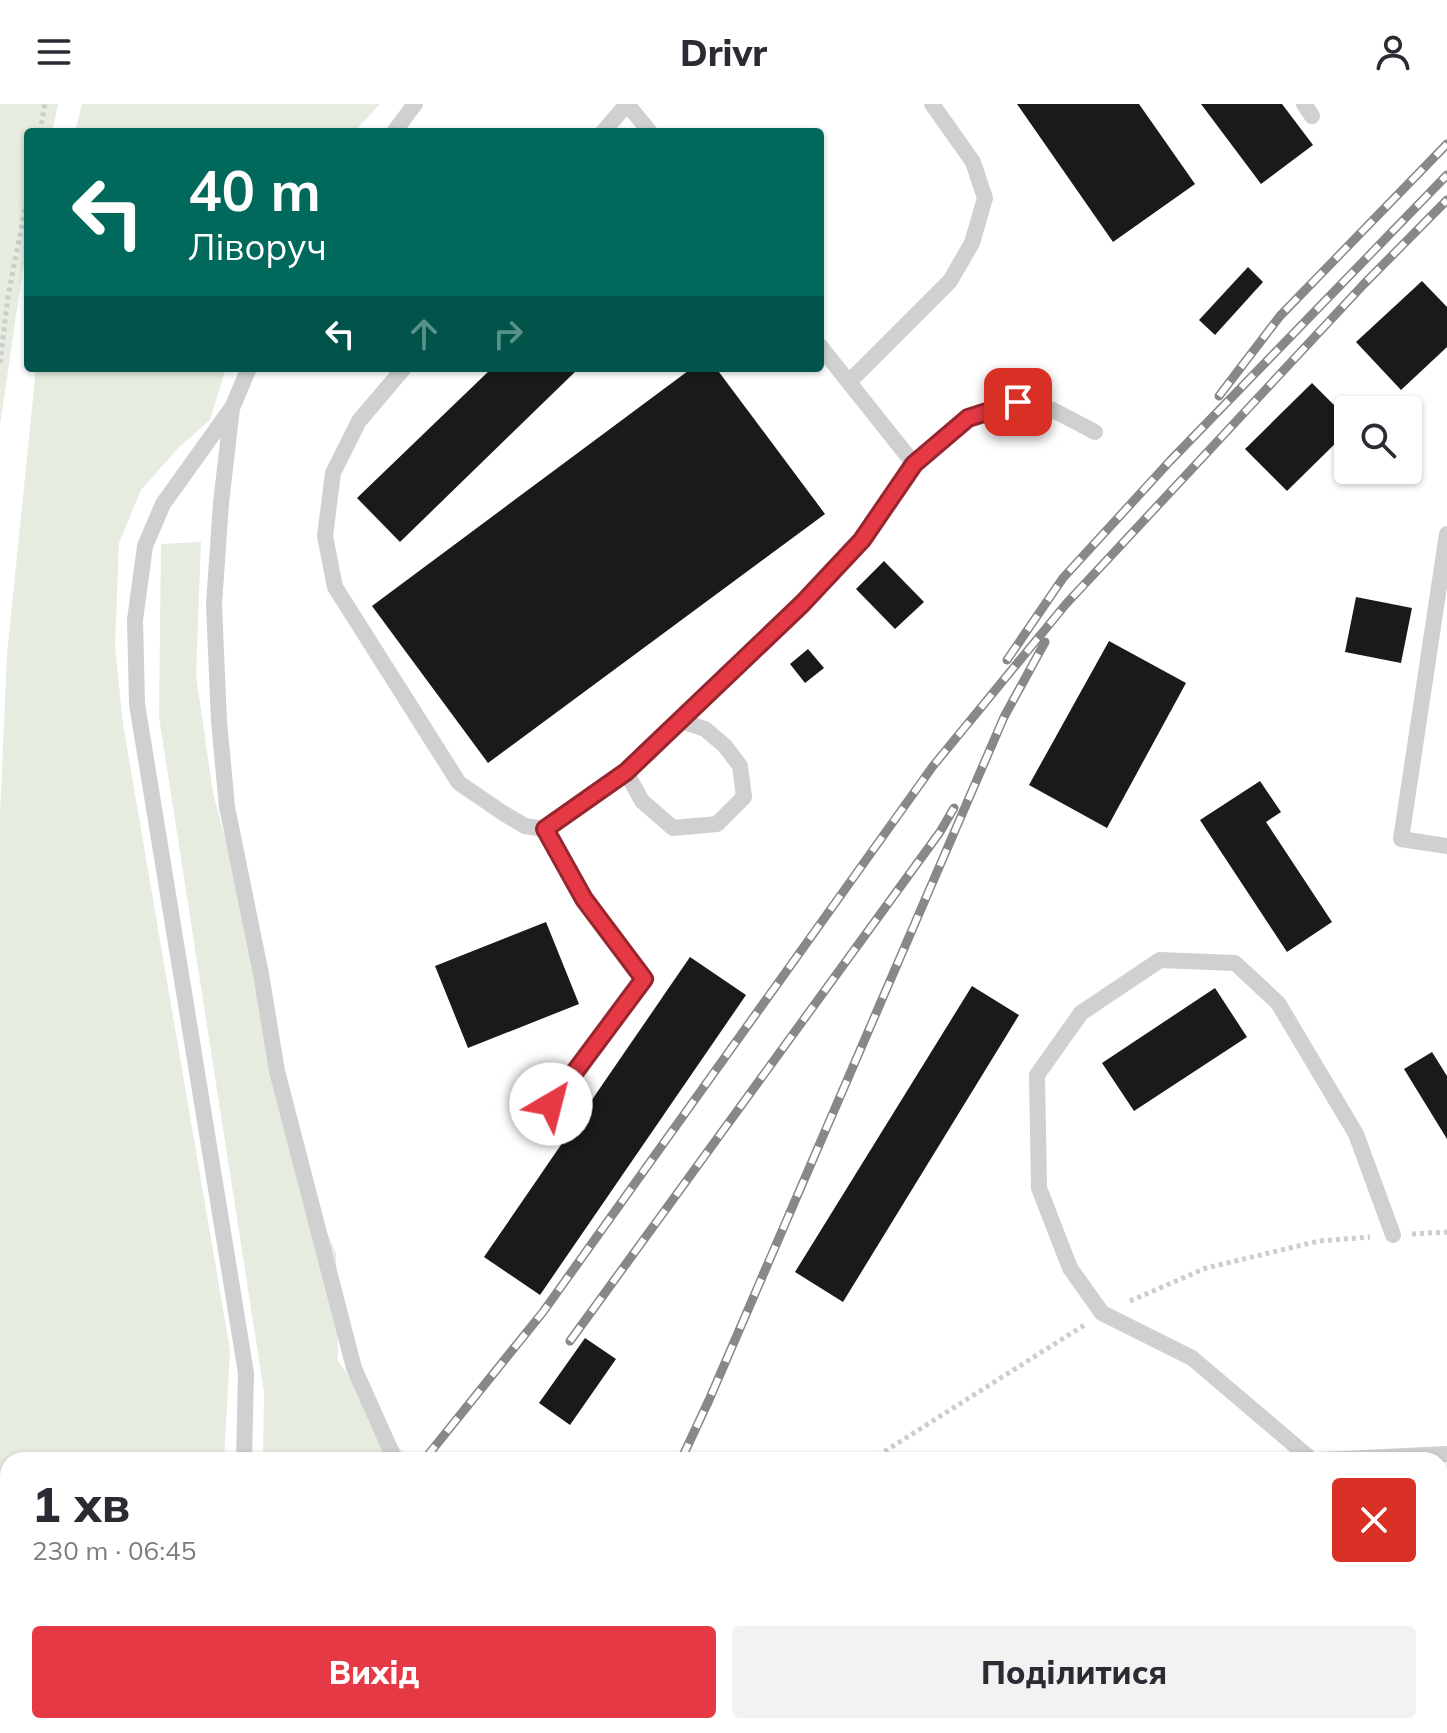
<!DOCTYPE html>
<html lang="uk">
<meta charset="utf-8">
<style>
body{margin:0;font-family:Mulish,sans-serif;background:#f2f2f3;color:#2b2b33;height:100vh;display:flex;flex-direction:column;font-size:30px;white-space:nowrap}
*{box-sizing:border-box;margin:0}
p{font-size:26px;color:#7c7c81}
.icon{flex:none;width:44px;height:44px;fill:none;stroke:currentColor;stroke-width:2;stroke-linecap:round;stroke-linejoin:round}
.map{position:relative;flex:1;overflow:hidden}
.side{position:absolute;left:0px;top:1348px;width:1448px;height:282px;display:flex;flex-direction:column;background:#fff;border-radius:24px 24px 0 0;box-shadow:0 2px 6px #0004}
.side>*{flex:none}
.hud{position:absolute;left:24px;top:24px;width:800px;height:244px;border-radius:8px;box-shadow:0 2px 6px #0004;background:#00695c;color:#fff;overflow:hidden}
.tools{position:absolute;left:1334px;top:292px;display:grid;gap:16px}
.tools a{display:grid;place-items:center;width:88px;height:88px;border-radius:8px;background:#fff;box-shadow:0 2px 6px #0004;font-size:40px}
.pin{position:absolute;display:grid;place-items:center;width:68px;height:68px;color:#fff;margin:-34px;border-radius:16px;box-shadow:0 4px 12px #0006}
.me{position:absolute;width:88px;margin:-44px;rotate:37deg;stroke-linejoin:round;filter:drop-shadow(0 0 6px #0008)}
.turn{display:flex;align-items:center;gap:28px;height:168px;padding:0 32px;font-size:36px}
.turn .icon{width:104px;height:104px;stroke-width:2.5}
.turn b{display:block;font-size:56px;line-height:68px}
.lanes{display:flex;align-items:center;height:76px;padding:0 32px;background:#0003;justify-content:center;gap:40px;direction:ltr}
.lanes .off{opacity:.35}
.round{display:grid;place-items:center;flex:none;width:84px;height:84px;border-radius:8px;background:#f2f2f3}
.head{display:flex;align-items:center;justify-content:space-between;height:136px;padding:0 32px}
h1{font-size:48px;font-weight:800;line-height:60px}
.cta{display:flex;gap:16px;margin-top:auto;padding:16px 32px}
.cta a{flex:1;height:92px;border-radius:8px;background:#e63946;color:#fff;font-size:32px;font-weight:800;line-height:92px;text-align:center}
.cta a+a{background:#f2f2f3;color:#2b2b33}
header{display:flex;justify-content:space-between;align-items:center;height:104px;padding:0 32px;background:#fff;font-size:36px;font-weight:800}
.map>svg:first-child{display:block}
.green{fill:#e6ecdf}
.building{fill:#1a1a1a}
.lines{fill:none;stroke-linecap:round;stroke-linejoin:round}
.path{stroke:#cdcdcd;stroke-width:5;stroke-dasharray:4 4;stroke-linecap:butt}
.service{stroke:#d0d0d0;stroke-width:16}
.rail-casing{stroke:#888;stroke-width:9}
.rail{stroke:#fff;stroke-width:6;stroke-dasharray:18;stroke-linecap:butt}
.route-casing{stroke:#96252e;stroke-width:20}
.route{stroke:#e63946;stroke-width:14}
</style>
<header><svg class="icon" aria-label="menu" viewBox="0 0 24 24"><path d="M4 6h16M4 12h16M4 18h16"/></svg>Drivr<svg class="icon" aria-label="person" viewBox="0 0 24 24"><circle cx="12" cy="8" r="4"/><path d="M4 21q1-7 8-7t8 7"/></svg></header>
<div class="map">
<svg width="1447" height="1629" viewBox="0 0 1447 1629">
<rect width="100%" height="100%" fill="#fff"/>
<!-- green -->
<g class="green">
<path d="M0,0H58L52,28H28V131L0,321Z"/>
<path d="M82,0H380L354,28H75Z"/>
<path d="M36,264H226L210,316L180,342L141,386L119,439L115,542L123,620L230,1246L224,1356H8V1622H140L136,1629H0V712L7,551Z"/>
<path d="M201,438L196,571L213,689L254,846L302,1072L336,1149L338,1257L408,1356H263L264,1288L159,613L161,440Z"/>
<path d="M188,1622H510L512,1629H184Z"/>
</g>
<!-- building -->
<g class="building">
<path d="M1017,0H1139L1195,80L1113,138Z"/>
<path d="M1201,0H1282L1313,41L1261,80Z"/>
<path d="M1248,163L1263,178L1215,231L1199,216Z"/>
<path d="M1422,177L1447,203V243L1401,286L1356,238Z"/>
<path d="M492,264H579L400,438L357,394Z"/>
<path d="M692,264H716L825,410L488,659L372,502Z"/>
<path d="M1312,279L1348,315V327L1287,387L1245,345Z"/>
<path d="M884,457L924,498L895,525L856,485Z"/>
<path d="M1356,493L1412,504L1401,559L1345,548Z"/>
<path d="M1109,537L1186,579L1107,724L1029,681Z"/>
<path d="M808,545L824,564L805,579L790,560Z"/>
<path d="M1260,677L1281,708L1266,718L1332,818L1287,848L1200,716Z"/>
<path d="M546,818L579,900L468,944L435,862Z"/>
<path d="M690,853L746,891L540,1191L484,1153Z"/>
<path d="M972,882L1019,911L843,1198L795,1168Z"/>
<path d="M1215,884L1247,933L1134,1007L1102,959Z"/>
<path d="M1432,948L1447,972V1035L1404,965Z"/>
<path d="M585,1234L616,1255L570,1321L539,1299Z"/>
</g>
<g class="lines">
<!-- path -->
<g class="path">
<path d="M40,28L45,0"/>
<path d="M0,259L8,192L28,90"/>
<path d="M1412,1130L1447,1128"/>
<path d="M1130,1197L1206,1164L1319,1137L1370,1133"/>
<path d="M871,1356L1086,1220"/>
</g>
<!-- service -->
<g class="service">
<path d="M627,0L650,28"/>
<path d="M1304,0L1312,12"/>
<path d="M394,28L415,0"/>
<path d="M603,28L627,0"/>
<path d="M249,264L232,304L221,399L214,501L219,617L227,703L261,870L277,967L354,1264L395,1356"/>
<path d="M404,264L359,317L333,369L325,432L335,483L459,679L503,709L525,722L545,725L626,668L802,500L862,436L914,360L820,242"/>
<path d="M849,278L950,177L972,139L985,94L973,58L932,0"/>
<path d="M231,305L163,400L145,442L135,516L137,600L246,1269L244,1356"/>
<path d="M914,360L968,314L1018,298L1053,306L1095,328"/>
<path d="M1447,430L1401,735L1447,742"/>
<path d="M626,668L642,697L673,724L717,720L744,693L740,662L725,642L705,625L681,617"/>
<path d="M532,1024L644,875L584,795L545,725"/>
<path d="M1312,1356L1192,1254L1102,1209L1070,1164L1039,1084L1037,971L1081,909L1160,856L1235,859L1278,899L1356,1030L1393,1131"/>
<path d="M1321,1356L1447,1350"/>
<path d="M563,1622L565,1629"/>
<path d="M153,1629L156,1622"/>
<path d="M877,1629L884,1622"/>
<path d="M1012,1629L1023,1622"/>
</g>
<!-- rail casing -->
<g class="rail-casing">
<g id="rail">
<path d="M1219,292L1280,212L1447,40"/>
<path d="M1007,556L1063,474L1170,357L1447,71"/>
<path d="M570,1237L940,728L954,704"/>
<path d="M424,1356L543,1208L933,662L1066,500L1363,181L1447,96"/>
<path d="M681,1356L709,1296L1004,613L1045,538"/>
<path d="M231,1629L235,1622"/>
</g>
</g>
<!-- rail -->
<use href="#rail" class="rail"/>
</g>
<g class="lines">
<!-- route casing -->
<g class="route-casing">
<path id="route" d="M551,1000L644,875L584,795L545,725L626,668L802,500L862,436L914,360L968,314L1018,298"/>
</g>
<!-- route -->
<use href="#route" class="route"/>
</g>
</svg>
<div class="tools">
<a><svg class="icon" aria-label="search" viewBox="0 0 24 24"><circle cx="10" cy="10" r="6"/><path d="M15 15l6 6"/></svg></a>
</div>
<div class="pin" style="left:1018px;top:298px;background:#d93025"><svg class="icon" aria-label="arrive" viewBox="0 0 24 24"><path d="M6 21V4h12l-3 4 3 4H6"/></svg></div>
<svg class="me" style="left:551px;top:1000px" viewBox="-20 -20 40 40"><circle r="19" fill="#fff"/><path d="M0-13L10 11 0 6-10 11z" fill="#e63946"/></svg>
<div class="hud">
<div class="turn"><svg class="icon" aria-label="left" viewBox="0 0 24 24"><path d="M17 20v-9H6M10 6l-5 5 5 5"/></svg><div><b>40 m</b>Ліворуч</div></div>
<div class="lanes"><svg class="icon" aria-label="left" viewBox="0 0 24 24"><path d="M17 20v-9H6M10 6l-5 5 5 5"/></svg><svg class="icon off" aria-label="ahead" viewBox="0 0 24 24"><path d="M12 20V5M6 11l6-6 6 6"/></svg><svg class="icon off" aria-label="right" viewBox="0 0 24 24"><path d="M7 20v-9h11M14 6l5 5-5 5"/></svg></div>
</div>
<section class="side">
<div class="head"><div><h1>1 хв</h1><p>230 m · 06:45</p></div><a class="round" style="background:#d93025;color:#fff"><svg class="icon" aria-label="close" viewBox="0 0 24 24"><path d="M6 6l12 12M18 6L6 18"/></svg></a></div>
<div class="cta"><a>Вихід</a><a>Поділитися</a></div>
</section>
</div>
